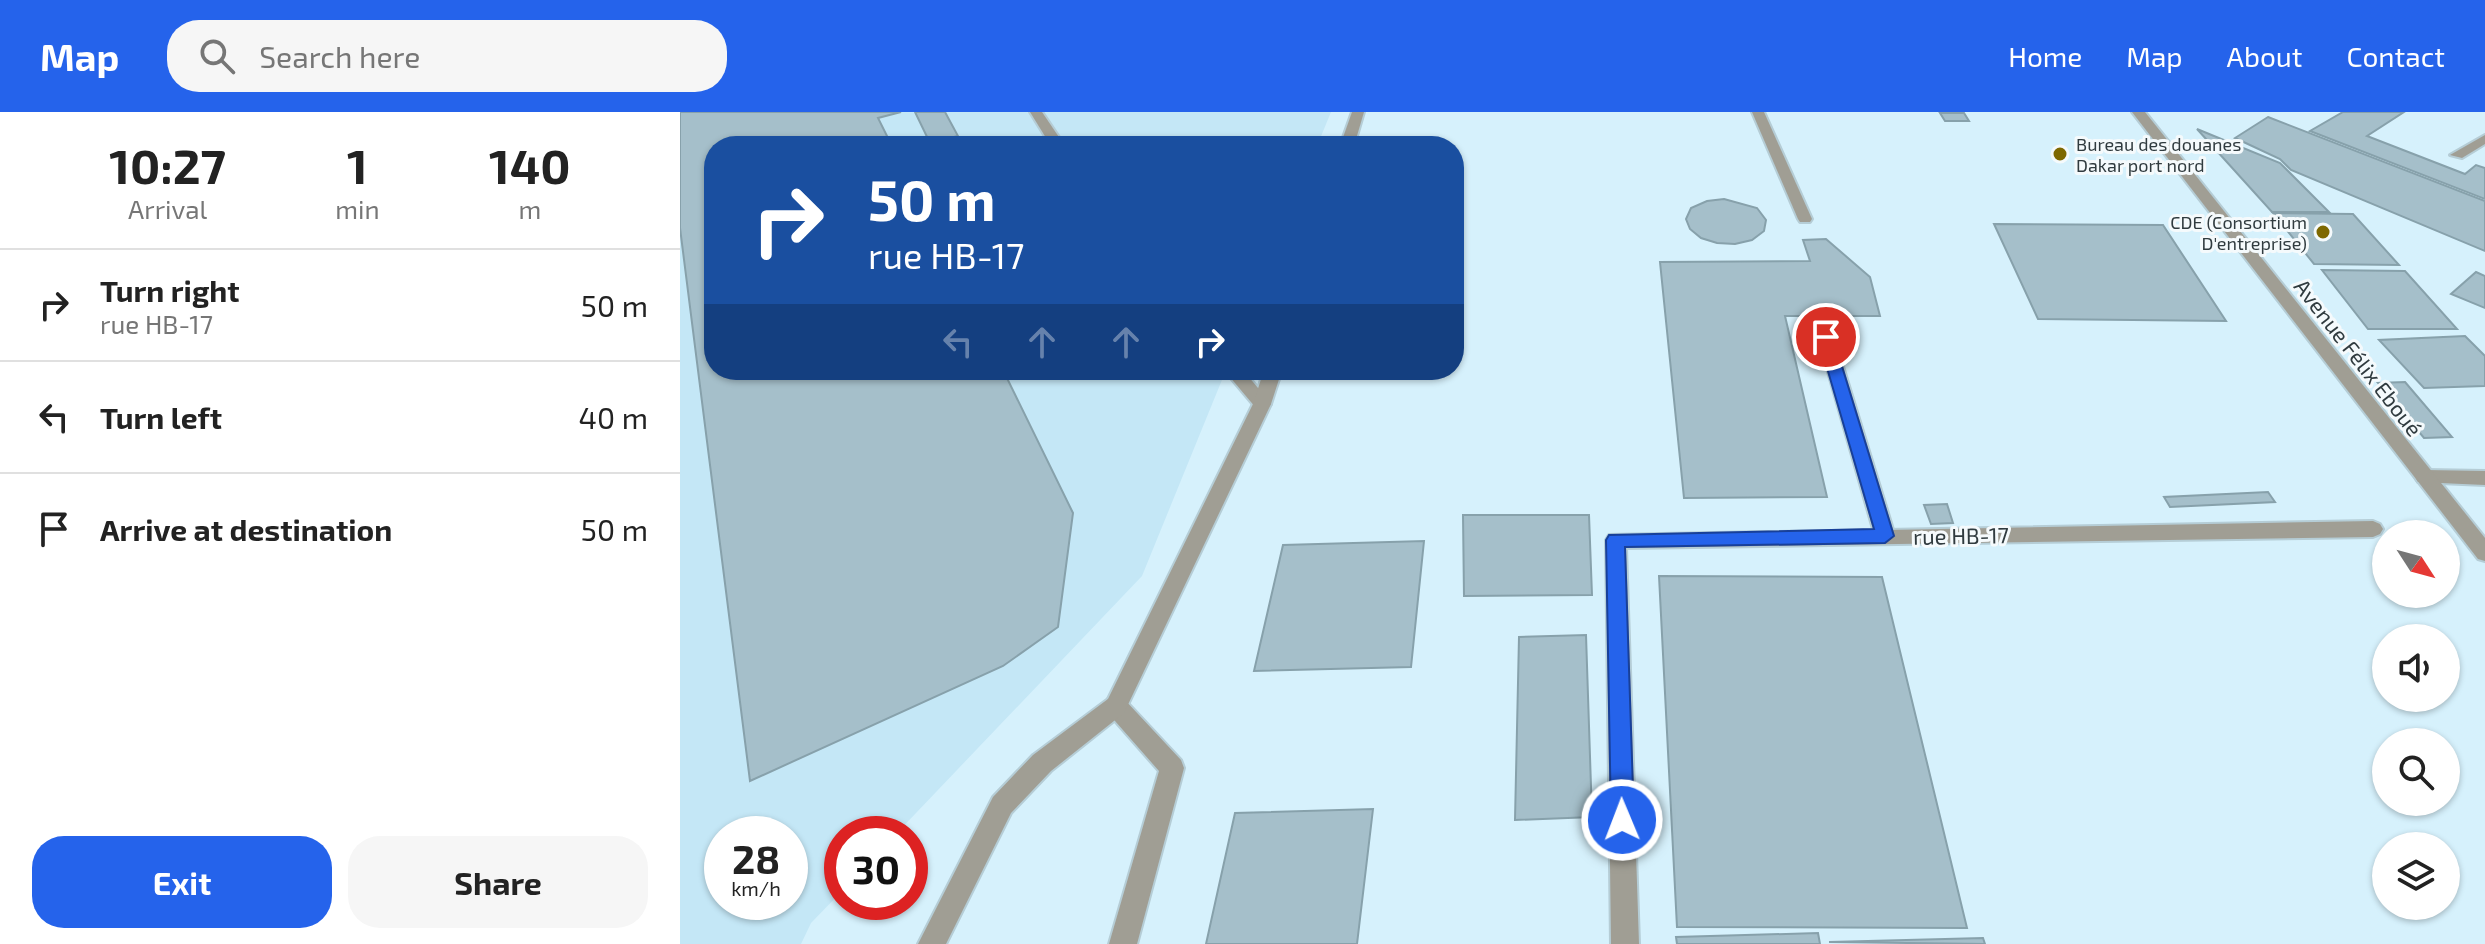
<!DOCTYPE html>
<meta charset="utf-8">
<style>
body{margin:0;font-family:"Exo 2",sans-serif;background:#f6f6f6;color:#222;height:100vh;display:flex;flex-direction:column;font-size:30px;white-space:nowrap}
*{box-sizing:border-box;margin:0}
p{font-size:26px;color:#767676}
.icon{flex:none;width:44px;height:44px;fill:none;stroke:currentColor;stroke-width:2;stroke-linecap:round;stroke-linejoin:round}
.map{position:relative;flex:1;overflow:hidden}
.details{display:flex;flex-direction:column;background:#fff;width:680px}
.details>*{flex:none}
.top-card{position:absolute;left:24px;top:24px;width:760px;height:244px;border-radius:32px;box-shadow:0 2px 6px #0004;background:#1a4fa0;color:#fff;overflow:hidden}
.needle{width:52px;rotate:126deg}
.controls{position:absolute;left:1692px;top:408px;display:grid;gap:16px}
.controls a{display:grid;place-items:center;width:88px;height:88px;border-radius:50%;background:#fff;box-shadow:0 2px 6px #0004;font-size:40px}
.speed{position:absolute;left:24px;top:704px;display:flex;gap:16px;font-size:40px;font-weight:700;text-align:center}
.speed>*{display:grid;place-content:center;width:104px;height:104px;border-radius:50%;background:#fff;box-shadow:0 2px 6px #0004;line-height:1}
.speed small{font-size:20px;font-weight:400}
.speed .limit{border:12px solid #d22;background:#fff;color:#111}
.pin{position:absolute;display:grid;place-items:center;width:68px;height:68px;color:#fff;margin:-34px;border:4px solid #fff;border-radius:50%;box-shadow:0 2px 8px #0007}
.me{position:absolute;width:88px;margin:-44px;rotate:359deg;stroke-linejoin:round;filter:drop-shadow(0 0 6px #0008)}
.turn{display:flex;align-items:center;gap:28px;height:168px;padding:0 32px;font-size:36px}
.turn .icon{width:104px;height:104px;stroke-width:2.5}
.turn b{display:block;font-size:56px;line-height:68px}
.lanes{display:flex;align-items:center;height:76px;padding:0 32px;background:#0003;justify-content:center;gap:40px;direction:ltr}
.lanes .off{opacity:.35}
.eta{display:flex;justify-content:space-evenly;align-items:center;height:136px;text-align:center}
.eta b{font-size:48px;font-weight:700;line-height:56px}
.action{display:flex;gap:16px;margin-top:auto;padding:16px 32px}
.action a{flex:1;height:92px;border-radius:32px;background:#2563eb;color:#fff;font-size:32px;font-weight:700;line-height:92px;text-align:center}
.action a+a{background:#f6f6f6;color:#222}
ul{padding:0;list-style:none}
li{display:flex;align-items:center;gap:24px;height:112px;padding:0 32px;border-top:2px solid #e0e0e0}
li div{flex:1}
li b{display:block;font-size:30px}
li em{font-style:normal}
header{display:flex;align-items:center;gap:48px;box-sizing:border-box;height:112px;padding:0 40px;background:#2563eb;color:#fff}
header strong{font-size:38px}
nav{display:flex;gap:44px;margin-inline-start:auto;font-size:28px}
.search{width:560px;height:72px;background:#f6f6f6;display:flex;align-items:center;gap:20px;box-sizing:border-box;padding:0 28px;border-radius:32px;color:#767676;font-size:30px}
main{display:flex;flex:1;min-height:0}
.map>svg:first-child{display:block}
.built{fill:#c4e7f6;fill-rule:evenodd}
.building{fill:#a5bfca;stroke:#87a1ab;stroke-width:2}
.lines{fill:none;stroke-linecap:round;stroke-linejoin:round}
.service-casing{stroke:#b5cdd6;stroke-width:4}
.minor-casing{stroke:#b5cdd6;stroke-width:4}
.tertiary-casing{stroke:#b5cdd6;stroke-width:4}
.service{fill:#a09e94;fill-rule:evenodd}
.minor{fill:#a09e94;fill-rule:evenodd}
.tertiary{fill:#a09e94;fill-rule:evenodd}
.route{fill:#2563eb;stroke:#184099;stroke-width:2}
.poi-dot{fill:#7e6800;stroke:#f5fafc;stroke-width:3}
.labels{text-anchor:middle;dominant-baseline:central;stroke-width:6;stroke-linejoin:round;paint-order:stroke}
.far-poi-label{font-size:18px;fill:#303b3f;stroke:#f5fafc;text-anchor:start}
.street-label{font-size:22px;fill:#303b3f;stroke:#f5fafc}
</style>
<header>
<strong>Map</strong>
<div class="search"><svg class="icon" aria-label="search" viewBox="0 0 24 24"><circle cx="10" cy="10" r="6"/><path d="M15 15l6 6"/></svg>Search here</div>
<nav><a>Home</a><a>Map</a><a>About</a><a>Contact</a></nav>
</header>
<main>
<section class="details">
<div class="eta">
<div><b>10:27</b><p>Arrival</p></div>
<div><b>1</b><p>min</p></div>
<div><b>140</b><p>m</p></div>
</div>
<ul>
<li><svg class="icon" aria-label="right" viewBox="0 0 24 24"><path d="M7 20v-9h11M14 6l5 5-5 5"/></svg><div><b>Turn right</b><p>rue HB-17</p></div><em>50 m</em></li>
<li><svg class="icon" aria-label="left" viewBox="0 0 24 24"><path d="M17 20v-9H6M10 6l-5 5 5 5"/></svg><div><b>Turn left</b></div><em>40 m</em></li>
<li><svg class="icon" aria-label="arrive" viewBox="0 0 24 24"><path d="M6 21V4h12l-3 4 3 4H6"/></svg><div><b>Arrive at destination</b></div><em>50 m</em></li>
</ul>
<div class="action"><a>Exit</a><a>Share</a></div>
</section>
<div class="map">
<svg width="1805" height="832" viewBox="0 0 1805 832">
<rect width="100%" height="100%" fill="#d6f1fc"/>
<!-- built -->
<path class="built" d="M0,0H651L637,34H34V258H546L462,464L216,722H162V779L131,811L121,832H0ZM42,722H110V790H42Z"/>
<!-- building -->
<g class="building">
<path d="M0,0H221L198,6L212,34H34V258H323L393,401L378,515L323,554L70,669L0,116Z"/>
<path d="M235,0H265L278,24L250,31Z"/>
<path d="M1663,0H1724L1687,24L1785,62L1796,53L1805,56V87L1630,19Z"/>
<path d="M1260,1H1284L1289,9H1265Z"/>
<path d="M1588,5L1805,89V139L1611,58L1600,47L1555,26Z"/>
<path d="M1517,17L1600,51L1649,100H1592Z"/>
<path d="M1044,87L1077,96L1086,108L1084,119L1072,128L1055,132L1037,131L1021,126L1010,117L1006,107L1011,96L1027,89Z"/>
<path d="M1593,101L1673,102L1719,153L1634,152Z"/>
<path d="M1314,112L1483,113L1546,209L1358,207Z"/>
<path d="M1146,127L1190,165L1200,204H1105L1147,385L1004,386L980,150L1130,149L1123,128Z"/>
<path d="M1642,158L1725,159L1777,217H1688Z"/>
<path d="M1796,160L1805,164V196L1771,182Z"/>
<path d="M1785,224L1805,244V274L1744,276L1699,228Z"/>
<path d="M1725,270L1772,325L1744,326L1698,271Z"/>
<path d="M1588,380L1595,390L1490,395L1484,385Z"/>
<path d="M1267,392L1273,411L1251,412L1244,393Z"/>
<path d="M783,403H909L912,483L784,484Z"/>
<path d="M744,429L731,555L574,559L603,433Z"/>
<path d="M979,464L1202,465L1287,816L997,815Z"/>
<path d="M906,523L912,705L835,708L839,525Z"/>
<path d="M693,697L677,832H526L555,701Z"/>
<path d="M1138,821L1140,832H997L996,825Z"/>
<path d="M1303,826L1305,832L1149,830Z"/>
</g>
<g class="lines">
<!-- service casing -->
<g class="service-casing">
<g id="service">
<path d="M350,0H362L385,34H371Z"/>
<path d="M1072,0H1084L1132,107L1130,110H1120L1118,107Z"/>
<path d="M1805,23V32L1782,46L1770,43Z"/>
<path d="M1146,220L1154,225L1215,424L1212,429H1198L1195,424L1138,225Z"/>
<path d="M544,258H563L588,288L591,292L588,296H576Z"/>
<path d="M1745,358L1805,359V373L1738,370L1735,365L1738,360Z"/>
<path d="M436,584L444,587L501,648L504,656L457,832H429L479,659L428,601L424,594L428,587Z"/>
</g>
</g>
<!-- minor casing -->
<g class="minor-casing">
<g id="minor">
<path d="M672,0H684L674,34H660Z"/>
<path d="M584,258H602L591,292L444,601L371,659L331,701L266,832H238L313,685L353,643L428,587L573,292Z"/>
<path d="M1693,409L1700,412L1703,417L1700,422L1693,425L946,436L959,832H931L926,428L929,423Z"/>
</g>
</g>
<!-- tertiary casing -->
<g class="tertiary-casing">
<path id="tertiary" d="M1452,0H1465L1805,426V449L1798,447Z"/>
</g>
<!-- service -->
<use href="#service" class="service"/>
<!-- minor -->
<use href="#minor" class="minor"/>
<!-- tertiary -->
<use href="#tertiary" class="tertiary"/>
</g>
<!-- route -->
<path class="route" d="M1146,221L1153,225L1214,424L1205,431L945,435L954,708L950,715L942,719L934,715L931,708L926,428L929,423L1194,417L1138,225Z"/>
<!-- markers -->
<g class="poi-dot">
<circle cx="1380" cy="42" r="8"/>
<circle cx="1643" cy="120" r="8"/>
</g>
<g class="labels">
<!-- far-poi labels -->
<g class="far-poi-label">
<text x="1396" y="32">Bureau des douanes<tspan x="1396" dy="21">Dakar port nord</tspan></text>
<text x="1627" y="110" text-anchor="end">CDE (Consortium<tspan x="1627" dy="21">D'entreprise)</tspan></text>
</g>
<!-- street labels -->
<g class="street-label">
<text transform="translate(1679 245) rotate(52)">Avenue Félix Eboué</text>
<text transform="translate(1281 423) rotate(-1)">rue HB-17</text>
</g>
</g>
</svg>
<div class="controls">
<a><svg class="needle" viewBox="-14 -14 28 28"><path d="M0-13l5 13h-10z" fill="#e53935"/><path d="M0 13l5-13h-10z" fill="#767676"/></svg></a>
<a><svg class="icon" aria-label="sound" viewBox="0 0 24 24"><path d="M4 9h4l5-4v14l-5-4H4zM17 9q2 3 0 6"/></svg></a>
<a><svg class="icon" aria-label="search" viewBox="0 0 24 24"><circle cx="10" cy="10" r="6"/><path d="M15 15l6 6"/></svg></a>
<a><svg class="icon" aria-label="layers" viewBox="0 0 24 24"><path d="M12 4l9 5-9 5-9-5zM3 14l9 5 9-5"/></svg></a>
</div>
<div class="speed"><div>28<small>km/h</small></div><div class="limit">30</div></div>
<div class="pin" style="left:1146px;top:225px;background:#d93025"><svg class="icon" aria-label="arrive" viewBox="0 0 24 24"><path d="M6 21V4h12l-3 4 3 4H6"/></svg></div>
<svg class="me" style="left:942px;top:708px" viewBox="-20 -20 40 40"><circle r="17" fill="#2563eb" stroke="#fff" stroke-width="3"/><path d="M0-11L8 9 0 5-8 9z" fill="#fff"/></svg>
<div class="top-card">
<div class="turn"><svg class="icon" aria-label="right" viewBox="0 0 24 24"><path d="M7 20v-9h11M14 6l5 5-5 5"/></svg><div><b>50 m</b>rue HB-17</div></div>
<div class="lanes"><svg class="icon off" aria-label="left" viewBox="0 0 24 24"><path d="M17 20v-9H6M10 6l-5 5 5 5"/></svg><svg class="icon off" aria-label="ahead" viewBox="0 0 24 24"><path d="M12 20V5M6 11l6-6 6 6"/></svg><svg class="icon off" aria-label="ahead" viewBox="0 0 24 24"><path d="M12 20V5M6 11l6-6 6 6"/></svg><svg class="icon" aria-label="right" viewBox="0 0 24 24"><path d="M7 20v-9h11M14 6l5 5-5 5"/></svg></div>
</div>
</div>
</main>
